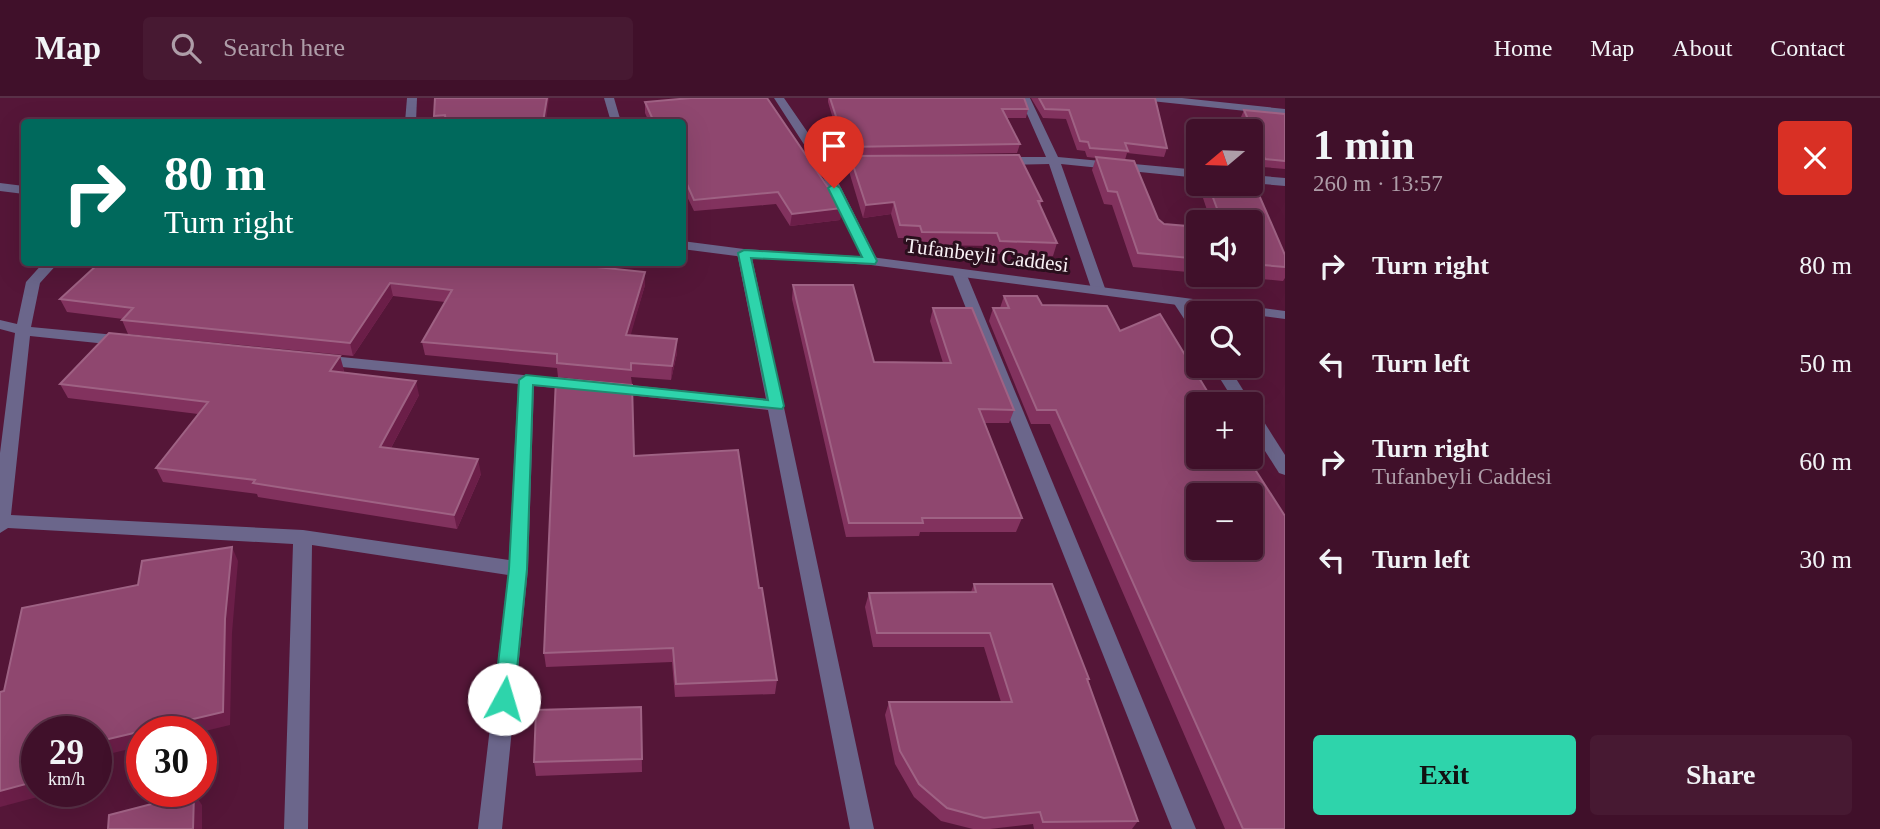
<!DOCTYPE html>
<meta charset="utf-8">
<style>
body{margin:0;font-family:"Times New Roman",serif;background:#471932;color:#f1f3f6;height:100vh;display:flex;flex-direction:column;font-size:26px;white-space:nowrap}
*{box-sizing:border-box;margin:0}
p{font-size:23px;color:#ae9da8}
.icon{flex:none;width:38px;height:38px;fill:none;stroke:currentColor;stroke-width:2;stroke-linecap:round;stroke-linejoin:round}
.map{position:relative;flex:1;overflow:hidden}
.drawer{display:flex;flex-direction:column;background:#40102a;width:595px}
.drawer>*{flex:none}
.top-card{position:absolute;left:21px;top:21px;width:665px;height:147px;border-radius:7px;box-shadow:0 7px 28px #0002,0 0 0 2px #593047;background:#00695c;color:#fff;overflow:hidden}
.needle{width:46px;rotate:251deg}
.buttons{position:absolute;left:1186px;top:21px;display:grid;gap:14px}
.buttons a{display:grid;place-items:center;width:77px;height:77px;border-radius:7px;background:#40102a;box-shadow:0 7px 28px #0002,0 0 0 2px #593047;font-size:35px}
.speed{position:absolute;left:21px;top:618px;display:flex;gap:14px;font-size:35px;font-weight:700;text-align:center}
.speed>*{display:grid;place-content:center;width:91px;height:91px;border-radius:50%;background:#40102a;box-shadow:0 7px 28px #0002,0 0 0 2px #593047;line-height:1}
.speed small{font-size:18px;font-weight:400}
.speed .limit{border:10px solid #d22;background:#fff;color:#111}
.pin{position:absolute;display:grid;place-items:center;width:60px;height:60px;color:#fff;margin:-72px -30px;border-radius:50% 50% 50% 0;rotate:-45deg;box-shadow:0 0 7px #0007}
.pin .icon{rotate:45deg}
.me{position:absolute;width:77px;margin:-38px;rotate:6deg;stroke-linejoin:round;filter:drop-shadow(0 0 5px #0008)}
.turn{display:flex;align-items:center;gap:24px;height:147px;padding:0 28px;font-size:32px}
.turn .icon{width:91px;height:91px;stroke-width:2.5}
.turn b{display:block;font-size:49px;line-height:60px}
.round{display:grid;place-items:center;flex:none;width:74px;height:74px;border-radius:7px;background:#471932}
.overview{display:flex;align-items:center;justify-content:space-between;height:119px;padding:0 28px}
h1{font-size:42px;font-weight:700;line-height:52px}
.primary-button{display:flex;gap:14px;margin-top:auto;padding:14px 28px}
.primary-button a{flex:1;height:80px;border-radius:7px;background:#2ed4ab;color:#111;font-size:28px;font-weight:700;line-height:80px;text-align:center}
.primary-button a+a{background:#471932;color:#f1f3f6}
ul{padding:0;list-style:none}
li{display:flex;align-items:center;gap:21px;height:98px;padding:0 28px}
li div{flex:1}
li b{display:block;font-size:26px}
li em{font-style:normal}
header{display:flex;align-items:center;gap:42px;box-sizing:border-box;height:98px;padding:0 35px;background:#40102a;border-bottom:2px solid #593047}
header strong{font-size:33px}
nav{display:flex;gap:38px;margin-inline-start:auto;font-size:24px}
.search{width:490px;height:63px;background:#471932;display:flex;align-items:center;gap:18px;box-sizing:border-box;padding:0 24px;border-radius:7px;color:#ae9da8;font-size:26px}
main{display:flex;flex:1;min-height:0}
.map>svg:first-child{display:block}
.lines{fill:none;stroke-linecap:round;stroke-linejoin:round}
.minor{fill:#6b668b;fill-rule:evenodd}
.tertiary{fill:#6b668b;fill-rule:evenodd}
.wall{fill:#82325e}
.shaded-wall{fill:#6b1e48}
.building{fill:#8f476f;stroke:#9f6284;stroke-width:2;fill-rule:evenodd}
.route{fill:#2ed4ab;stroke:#1e8a6f;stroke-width:2}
.labels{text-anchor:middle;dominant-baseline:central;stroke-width:6;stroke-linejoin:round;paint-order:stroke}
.street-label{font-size:21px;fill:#f9f1f5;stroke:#2a0f1d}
</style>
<header>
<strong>Map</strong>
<div class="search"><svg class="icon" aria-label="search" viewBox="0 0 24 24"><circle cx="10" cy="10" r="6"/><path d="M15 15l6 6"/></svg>Search here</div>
<nav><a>Home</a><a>Map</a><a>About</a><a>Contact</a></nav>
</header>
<main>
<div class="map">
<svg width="1285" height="731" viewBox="0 0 1285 731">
<rect width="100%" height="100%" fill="#551638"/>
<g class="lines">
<!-- minor -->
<g class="minor">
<path d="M407,0H417L416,24H405Z"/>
<path d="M604,0H614L621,24H611Z"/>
<path d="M774,0H784L826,61L870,60L876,64L870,68H830L878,163L876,166L871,167L864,163L816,65Z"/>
<path d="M1020,0H1030L1058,59L1199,72V80L1061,66L1106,193L1104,196H1094L1092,193L1049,66L1000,67L994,63L1000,59H1046Z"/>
<path d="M1146,0H1182L1285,11V17L1151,3Z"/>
<path d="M1251,77L1285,80V88L1251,85Z"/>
<path d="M744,151L751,155L874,731H850L768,312L610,295L602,290L610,285L766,301L737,155Z"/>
<path d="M44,164H59L40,185L31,229L126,238L134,243L126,248L30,238L11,417L303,432L509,462L518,286L321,267L313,262L321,257L584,283L586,287L578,292L534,288L528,471L502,731H478L508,477L312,447L308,731H284L293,446L8,430L0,435V355L15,235L0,231V222L17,226L26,184Z"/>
<path d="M959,171L966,175L1196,731H1172L952,175Z"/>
<path d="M1180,200L1185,201L1199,221V237L1194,236L1173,204Z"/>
<path d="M1212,268H1228L1252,306L1251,307L1236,306Z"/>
<path d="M1251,312L1257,313L1285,357V377L1279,375L1251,331Z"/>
</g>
<!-- tertiary -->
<g class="tertiary">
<path d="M0,85L24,88V96L0,93Z"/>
<path d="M682,143L744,151L871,159L1285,213V221L871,167L744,159L682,151Z"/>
</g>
</g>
<!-- wall -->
<g class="wall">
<path d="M435,0L546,24H435L434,18Z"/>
<path d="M828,0H830L1028,11L1026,20H1006L1020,46L1017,55L844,58L828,4Z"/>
<path d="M1031,0H1155L1167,50L1164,59L1127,55L1125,62L1158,121L1164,126L1199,129V175L1133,169L1112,107L1104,106L1092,72L1096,60L1087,59L1085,53L1077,52L1066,21L1043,20Z"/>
<path d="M645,4L842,110L840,122L790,128L776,106L694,113L682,88V24H649L645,15Z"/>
<path d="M1244,12L1285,16V71L1262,69L1251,44V33H1247L1241,19Z"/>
<path d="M850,58L1042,103L1040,107L1057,145L1053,158L997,156L994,148L920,147L917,140H898L891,116L863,120L848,70Z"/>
<path d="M1202,86H1251L1285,157V180L1283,183L1216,177H1251V124H1211L1200,91Z"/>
<path d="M113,168L645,174V187L630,237L677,255L671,282L631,279L632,286L558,279L557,270L425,257L422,244L445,204L393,198L353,258L128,236L122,222L123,221L67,214L60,201Z"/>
<path d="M793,187L874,264L943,265L930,223L933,210L1014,312L1009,325H985L1022,420L1016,434H920L919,438L846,439L792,201Z"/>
<path d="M1004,198L1285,731H1225L1050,326H1031L989,223L993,210H1000Z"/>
<path d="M344,272L343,275L419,297L391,350L481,376L457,431L258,399L257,396L163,384L156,370L198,316L68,300L60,286Z"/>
<path d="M634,358L759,490L777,582L775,596L675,599L672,564L546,569L544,555Z"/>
<path d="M974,486L1089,581L1088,584L1138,723L1132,731H1034L1033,726L990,731H973L941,723L914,699L895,666L885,617L889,604H1001L984,549H873L865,509L869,495L971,494Z"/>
<path d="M641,609L642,674L536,678L534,664Z"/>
</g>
<!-- shaded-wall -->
<g class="shaded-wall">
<path d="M547,0H549L546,24H543Z"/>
<path d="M894,104L891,116L863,120L866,107Z"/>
<path d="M842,110L840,122L790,128L792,116Z"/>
<path d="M645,174V187L627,250L626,237Z"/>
<path d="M390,185L393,198L353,258L350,245Z"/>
<path d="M677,241V255L671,282L672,268Z"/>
<path d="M340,258L344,272L334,287L330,273Z"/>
<path d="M416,283L419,297L384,363L380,349Z"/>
<path d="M478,361L481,376L457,431L454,417Z"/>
<path d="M232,449L238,463L232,535L230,627L201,634H142V648L96,659V644L225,521Z"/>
<path d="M37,683V693H60L0,709V693Z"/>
<path d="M194,695L202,707V731H193Z"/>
</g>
<!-- building -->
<g class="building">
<path d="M435,0H547L543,24H446L445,17L434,18Z"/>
<path d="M691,0H767L842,110L792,116L778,94L694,102L682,75V24H654L645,4Z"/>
<path d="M830,0H1024L1028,11H1002L1020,46L846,49Z"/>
<path d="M1039,0H1155L1167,50L1125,45L1128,53L1090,50L1088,44L1080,43L1069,12L1045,11Z"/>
<path d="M1244,12L1285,16V63L1265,61Z"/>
<path d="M1019,57L1042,103H1038L1057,145L1000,143L997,135L922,134L920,128L900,127L894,104L866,107L850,58Z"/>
<path d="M1096,59L1134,63L1158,121L1164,126L1199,129V161L1138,155L1117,94L1108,93Z"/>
<path d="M1251,83H1253L1285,157V169L1251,166V124H1222L1208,86H1251Z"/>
<path d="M117,164H548L645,174L626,237L677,241L672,268L631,265V272L557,265V256L422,244L452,192L390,185L350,245L122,222L133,210L60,201L98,166L113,168Z"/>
<path d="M793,187H853L874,264L951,265L933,210H972L1014,312L979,311L1022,420H922L923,425H849Z"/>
<path d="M1004,198H1037L1042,207L1107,208L1120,233L1160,216L1215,306H1199V359H1247L1285,418V731H1243L1056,312H1037L993,210H1009ZM1199,397H1251V450H1199Z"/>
<path d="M109,235L340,258L330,273L416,283L380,349L478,361L454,417L253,385L255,382L156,370L208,304L60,286Z"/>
<path d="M556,280L632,287L634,358L738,352L759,490H762L777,582L676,586L673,550L544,555Z"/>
<path d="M232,449L225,521L223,614L96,644V634H37V683L0,693V594L4,593L22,510L138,487L142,463Z"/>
<path d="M974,486H1052L1089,581H1087L1138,723L1043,724L1040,714L984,720L947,710L919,686L900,653L889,604H1012L990,535H877L869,495L976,494Z"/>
<path d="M641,609L642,661L534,664L536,612Z"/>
<path d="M194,695L193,731H108L109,717Z"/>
</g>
<!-- route -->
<path class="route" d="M834,86L840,90L877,163L875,166L751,160L784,308L782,311L533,287L527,471L514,601L511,607L504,610L497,607L494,601L509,471L519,282L526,277L768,302L738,155L744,152L862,159L828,90Z"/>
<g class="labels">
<!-- street labels -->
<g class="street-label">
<text transform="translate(987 157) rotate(7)">Tufanbeyli Caddesi</text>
</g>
</g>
</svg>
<div class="buttons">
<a><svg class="needle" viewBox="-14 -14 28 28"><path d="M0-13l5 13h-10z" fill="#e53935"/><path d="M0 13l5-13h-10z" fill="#ae9da8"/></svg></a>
<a><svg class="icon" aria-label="sound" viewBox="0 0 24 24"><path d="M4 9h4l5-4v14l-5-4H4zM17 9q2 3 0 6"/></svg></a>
<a><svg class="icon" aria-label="search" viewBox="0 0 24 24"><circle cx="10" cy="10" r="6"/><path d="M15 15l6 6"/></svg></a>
<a>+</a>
<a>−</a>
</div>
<div class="speed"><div>29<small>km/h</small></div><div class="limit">30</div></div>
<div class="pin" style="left:834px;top:90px;background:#d93025"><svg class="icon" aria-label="arrive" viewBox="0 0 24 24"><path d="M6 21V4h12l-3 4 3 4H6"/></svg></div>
<svg class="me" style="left:504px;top:601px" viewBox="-20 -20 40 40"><circle r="19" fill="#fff"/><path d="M0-13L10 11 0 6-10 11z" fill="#2ed4ab"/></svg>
<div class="top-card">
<div class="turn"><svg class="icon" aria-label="right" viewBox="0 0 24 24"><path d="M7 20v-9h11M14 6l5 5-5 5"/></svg><div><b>80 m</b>Turn right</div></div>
</div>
</div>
<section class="drawer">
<div class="overview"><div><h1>1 min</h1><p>260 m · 13:57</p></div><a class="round" style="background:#d93025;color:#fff"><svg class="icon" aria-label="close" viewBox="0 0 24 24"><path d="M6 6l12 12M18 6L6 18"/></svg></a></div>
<ul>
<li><svg class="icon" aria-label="right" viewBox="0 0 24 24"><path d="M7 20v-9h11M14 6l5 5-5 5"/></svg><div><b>Turn right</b></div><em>80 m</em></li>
<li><svg class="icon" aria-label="left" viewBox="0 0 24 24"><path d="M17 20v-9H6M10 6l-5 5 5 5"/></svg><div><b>Turn left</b></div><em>50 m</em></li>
<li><svg class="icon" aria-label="right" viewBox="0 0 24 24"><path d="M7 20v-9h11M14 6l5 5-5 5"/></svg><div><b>Turn right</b><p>Tufanbeyli Caddesi</p></div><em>60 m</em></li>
<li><svg class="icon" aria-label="left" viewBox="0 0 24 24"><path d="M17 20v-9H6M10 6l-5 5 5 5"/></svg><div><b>Turn left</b></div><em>30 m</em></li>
</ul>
<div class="primary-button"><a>Exit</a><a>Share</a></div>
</section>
</main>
